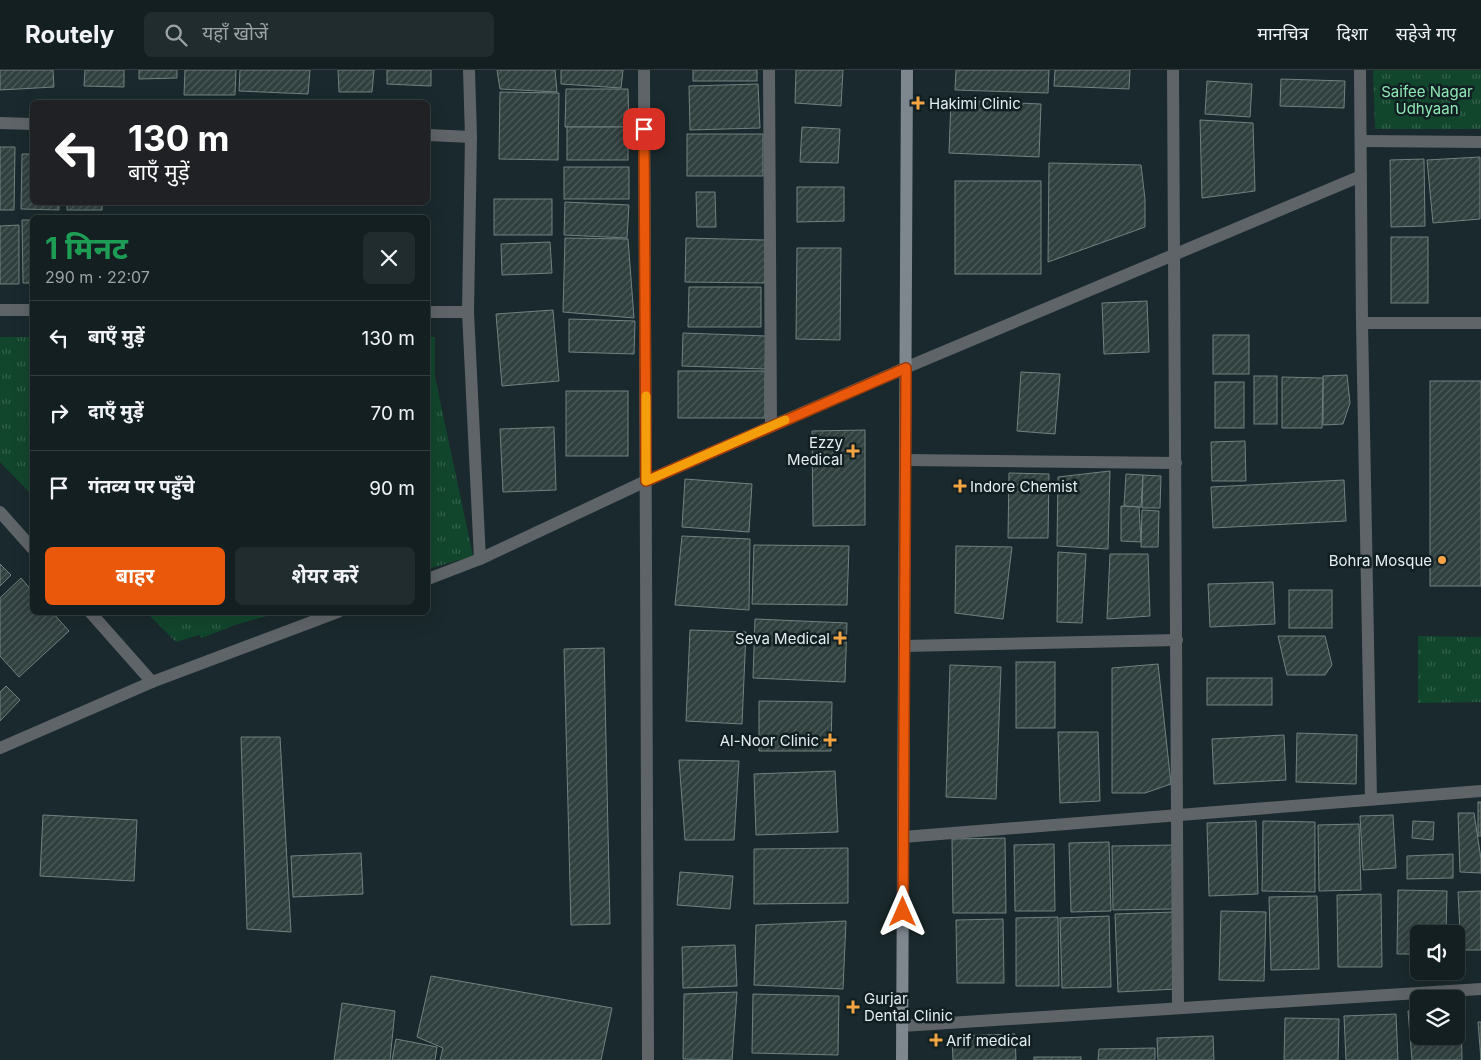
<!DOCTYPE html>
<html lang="hi">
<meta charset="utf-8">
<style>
body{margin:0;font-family:Inter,"Noto Sans Devanagari",sans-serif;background:#212c2f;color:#f1f3f6;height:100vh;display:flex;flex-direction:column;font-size:19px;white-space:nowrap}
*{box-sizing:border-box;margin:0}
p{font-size:16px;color:#9da2a5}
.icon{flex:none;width:28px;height:28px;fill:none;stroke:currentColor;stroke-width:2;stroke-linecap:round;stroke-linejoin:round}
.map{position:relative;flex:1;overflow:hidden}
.sheet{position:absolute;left:30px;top:145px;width:400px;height:400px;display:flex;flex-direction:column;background:#141f22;border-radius:8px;box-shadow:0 5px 20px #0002,0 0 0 1px #333d40}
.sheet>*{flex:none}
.hud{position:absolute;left:30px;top:30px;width:400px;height:105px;border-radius:8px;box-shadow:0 5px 20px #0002,0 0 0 1px #333d40;background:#202124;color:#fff;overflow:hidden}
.tools{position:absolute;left:1410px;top:855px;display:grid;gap:10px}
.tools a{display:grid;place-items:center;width:55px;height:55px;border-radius:8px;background:#141f22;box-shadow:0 5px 20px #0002,0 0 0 1px #333d40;font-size:25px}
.pin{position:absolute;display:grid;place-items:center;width:42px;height:42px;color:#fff;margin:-21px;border-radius:10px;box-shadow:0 2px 8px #0006}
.me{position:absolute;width:55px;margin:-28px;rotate:0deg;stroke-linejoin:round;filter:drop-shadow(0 0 4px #0008)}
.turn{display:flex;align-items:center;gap:18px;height:105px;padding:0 15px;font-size:22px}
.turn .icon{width:65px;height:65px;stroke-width:2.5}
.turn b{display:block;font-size:35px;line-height:42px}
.round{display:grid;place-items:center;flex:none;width:52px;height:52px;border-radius:8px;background:#212c2f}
.summary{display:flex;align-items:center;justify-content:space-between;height:85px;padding:0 15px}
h1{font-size:30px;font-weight:700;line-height:38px;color:#1e9e55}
.primary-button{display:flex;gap:10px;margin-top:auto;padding:10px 15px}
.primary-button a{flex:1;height:58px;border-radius:8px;background:#ea580c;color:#fff;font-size:20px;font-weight:700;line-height:58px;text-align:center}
.primary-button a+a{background:#212c2f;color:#f1f3f6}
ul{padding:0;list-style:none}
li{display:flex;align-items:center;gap:15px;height:75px;padding:0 15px;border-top:1px solid #333d40}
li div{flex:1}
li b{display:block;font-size:19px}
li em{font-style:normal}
header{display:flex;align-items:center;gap:30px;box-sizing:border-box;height:70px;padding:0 25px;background:#141f22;border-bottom:1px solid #333d40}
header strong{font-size:24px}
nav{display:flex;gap:28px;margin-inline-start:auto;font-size:18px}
.search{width:350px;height:45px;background:#212c2f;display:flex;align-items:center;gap:12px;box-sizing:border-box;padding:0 18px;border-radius:8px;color:#9da2a5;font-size:19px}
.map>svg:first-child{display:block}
.park{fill:url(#park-tufts)}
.building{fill:url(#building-hatch);stroke:#708280}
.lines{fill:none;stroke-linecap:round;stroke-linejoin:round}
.minor{stroke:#5f6468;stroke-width:12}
.secondary{stroke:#7e868e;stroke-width:12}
.route-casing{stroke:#983908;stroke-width:12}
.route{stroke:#ea580c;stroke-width:9}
.slow{stroke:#f59e0b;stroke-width:9}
.poi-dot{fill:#f4a443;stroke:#111f23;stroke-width:2}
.labels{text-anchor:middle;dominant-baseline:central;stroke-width:5;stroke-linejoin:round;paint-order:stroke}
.park-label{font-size:15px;fill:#8ee7b3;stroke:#111f23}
.poi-label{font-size:15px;fill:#e4edf0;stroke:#111f23;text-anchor:start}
</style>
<header>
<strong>Routely</strong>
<div class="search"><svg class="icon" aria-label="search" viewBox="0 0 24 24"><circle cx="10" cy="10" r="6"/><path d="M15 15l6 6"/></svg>यहाँ खोजें</div>
<nav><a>मानचित्र</a><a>दिशा</a><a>सहेजे गए</a></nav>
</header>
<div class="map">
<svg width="1481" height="990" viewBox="0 0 1481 990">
<defs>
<pattern id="park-tufts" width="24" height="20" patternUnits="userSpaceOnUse" patternTransform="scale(1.25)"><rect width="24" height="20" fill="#12462c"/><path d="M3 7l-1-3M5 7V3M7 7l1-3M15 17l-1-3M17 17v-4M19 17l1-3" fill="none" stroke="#34614b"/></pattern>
<pattern id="building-hatch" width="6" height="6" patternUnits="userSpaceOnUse" patternTransform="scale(1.25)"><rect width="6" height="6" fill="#30403e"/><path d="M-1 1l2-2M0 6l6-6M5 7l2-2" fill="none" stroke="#4e5c5a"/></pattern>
</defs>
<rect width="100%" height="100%" fill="#1a292d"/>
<!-- park -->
<g class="park">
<path d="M1373,0H1481V59H1375Z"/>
<path d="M0,267H32V425L0,392Z"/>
<path d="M428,267H435V307L473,486L428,499Z"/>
<path d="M147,543H277L235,555L202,568L199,565L176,572Z"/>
<path d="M1418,566L1481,567V632L1418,633Z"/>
</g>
<!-- building -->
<g class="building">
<path d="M0,0H53L54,17L0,20Z"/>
<path d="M85,0H124V17L84,16Z"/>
<path d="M139,0H177V8L139,9Z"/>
<path d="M185,0H236L235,25H184Z"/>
<path d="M240,0H310L308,24L239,21Z"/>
<path d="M338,0H374L372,22H339Z"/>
<path d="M387,0H431V16L387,14Z"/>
<path d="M497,0H555L557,22L500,19Z"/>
<path d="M561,0H623L621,18L561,14Z"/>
<rect x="693" y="0" width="64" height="11"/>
<path d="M796,0H843L841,36L795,33Z"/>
<path d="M956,0H1049L1048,23L955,20Z"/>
<path d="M1055,0H1130L1129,19L1054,16Z"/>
<path d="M1281,9L1345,11L1344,38L1280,36Z"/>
<path d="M1207,11L1252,14L1250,47L1205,44Z"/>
<path d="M758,14L760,58L690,60L689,16Z"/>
<path d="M566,19H628L629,57H565Z"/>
<path d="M500,22L559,23L558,90L499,89Z"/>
<path d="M951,30L1041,34L1039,87L949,83Z"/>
<path d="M1200,50L1253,53L1255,121L1202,128Z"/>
<rect x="567" y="57" width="61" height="33"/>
<path d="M802,57L840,59L838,93L800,92Z"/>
<rect x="687" y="64" width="76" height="42"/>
<path d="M0,77H15L14,140H0Z"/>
<path d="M22,84H32V132H59V140L21,139Z"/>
<path d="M1480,87V149L1433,153L1427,90Z"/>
<path d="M1424,89L1425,156L1391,157L1390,90Z"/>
<path d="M1049,93L1141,95L1145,129V157L1048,192Z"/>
<rect x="564" y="97" width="65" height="32"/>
<rect x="955" y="111" width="86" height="93"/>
<path d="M797,117H844V151L797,152Z"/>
<path d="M696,122H715L716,157H697Z"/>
<rect x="494" y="129" width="58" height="36"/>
<rect x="67" y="132" width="35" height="8"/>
<path d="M565,132L629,135L627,168L564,165Z"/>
<path d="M22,150H32V213H23Z"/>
<path d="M19,155V214H0V156Z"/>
<rect x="1391" y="167" width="37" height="66"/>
<path d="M565,168L628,169L634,248L563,242Z"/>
<path d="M686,168L765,170V213L685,212Z"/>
<path d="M550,172L552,203L502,205L501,174Z"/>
<path d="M797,178H841L840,270L796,269Z"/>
<path d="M689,217H761V257H688Z"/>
<path d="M1147,231L1149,282L1104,284L1102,233Z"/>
<path d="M553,240L559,311L502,316L496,244Z"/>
<path d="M569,249L635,251L634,284L569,282Z"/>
<path d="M683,263L766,266L765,299L682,296Z"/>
<rect x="1213" y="265" width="36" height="39"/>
<rect x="678" y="301" width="87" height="47"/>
<path d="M1021,302L1060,304L1055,364L1017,361Z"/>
<path d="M1347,305L1350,333L1343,354L1323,355V306Z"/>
<rect x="1254" y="306" width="23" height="48"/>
<path d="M1282,307L1323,308L1322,358H1282Z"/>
<rect x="1430" y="311" width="51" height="205"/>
<rect x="1215" y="312" width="29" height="46"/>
<rect x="566" y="321" width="62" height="65"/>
<path d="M554,357L556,420L503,422L500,359Z"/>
<path d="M865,360V455L813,456L812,361Z"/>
<path d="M1245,371L1246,411H1212L1211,372Z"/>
<path d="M1110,401L1108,479L1057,476L1058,407Z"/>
<path d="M1009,403L1049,404L1048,468H1008Z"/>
<path d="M1126,404L1143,405L1141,437L1124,436Z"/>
<path d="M1143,405L1161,406L1160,438H1142Z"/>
<path d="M685,409L752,414L749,462L682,457Z"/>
<path d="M1344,410L1346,451L1213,458L1211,417Z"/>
<path d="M1121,436L1139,437L1141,472L1121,471Z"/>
<path d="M1142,440L1159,441L1158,477H1141Z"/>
<path d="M682,466L750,469L749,540L675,535Z"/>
<path d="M754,475L849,476L847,535L752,534Z"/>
<path d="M956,476L1012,477L1003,549L955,543Z"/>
<path d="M1058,482L1086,484L1082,553L1057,552Z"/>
<path d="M1110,484H1148L1150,546L1107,549Z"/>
<path d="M0,494L11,505L0,516Z"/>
<path d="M21,508L32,521V542H52L69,561L19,607L0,586V528Z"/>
<path d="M1273,512L1275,554L1210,557L1208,514Z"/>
<rect x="1289" y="520" width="43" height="38"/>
<path d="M755,549L847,553L845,612L753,608Z"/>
<path d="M690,560L746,562L742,654L686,651Z"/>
<path d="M1278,566H1325L1332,595L1325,605H1287Z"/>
<path d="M604,578L610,854L571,855L564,579Z"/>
<rect x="1016" y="592" width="39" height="66"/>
<path d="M1158,594L1171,714L1145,723H1112V598Z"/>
<path d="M950,595L1001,597L996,729L946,727Z"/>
<rect x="1207" y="608" width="65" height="27"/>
<path d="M6,616L20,630L0,651V622Z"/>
<path d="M759,631L832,632L831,681H759Z"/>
<path d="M1058,662H1098L1100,731L1060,733Z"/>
<path d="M1297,663L1357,665L1356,714L1296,712Z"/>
<path d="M1284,665L1286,710L1214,714L1212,669Z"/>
<path d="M241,667H280L291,862L247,859Z"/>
<path d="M679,690L739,691L734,770H685Z"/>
<path d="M835,701L838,762L756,765L754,704Z"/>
<rect x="1478" y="732" width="3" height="34"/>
<path d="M1458,743H1474L1481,789V803L1460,802Z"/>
<path d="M43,745L137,750L134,811L40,806Z"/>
<path d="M1393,745L1396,798L1363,800L1360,746Z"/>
<path d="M1256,751L1258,824L1209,826L1207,753Z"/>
<path d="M1263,751L1315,752V822L1262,821Z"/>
<path d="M1413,751L1434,752L1433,770L1412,768Z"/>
<path d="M1359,754L1361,820L1319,821L1318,755Z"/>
<path d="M1005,768L1006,843H953L952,769Z"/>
<path d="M1109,772L1111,841L1071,842L1069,773Z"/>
<path d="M1054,774L1055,841H1015L1014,775Z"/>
<path d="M1173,775L1174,839L1113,840L1112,776Z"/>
<path d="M848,778V833L754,834V779Z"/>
<path d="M361,783L363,824L293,827L291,786Z"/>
<path d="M1453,784V808L1407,809V786Z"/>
<path d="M680,802L733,806L730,839L677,835Z"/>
<path d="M1398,820L1447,821L1446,864H1419V884H1397Z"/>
<path d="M1481,821V880H1461L1458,822Z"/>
<path d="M1381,824L1382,897H1338L1337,825Z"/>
<path d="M1317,826L1319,899L1271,900L1269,827Z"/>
<path d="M1221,841L1266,842L1264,911L1219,910Z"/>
<path d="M1174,842L1177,919L1118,922L1115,844Z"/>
<path d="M1109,846L1111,917L1062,918L1060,848Z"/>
<path d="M1058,847L1059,916H1016V848Z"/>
<path d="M1003,849L1004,913H957L956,850Z"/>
<path d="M846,851L843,919L754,915L756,855Z"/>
<path d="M735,875L737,916L683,918L682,877Z"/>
<path d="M431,906L612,938L601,990H440L443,978L417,967Z"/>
<path d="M737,922L732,990L683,989L684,924Z"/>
<path d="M753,924L839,926L838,985L752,983Z"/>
<path d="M342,933L395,941L390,990H334Z"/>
<path d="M1456,938H1461L1462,990H1412L1408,941H1419V966H1456Z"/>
<path d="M1396,944L1398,990H1346L1344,946Z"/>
<path d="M1285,948L1339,949L1338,990H1284Z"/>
<path d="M1478,952H1481V990Z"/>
<path d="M1015,964L1016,990H953L952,966Z"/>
<path d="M1213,966L1214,990H1158L1157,968Z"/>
<path d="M396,969L437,977L435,990H392Z"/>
<path d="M1155,978V990H1098L1099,979Z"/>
<rect x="1034" y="987" width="47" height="3"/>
</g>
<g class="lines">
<!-- minor -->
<g class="minor">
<path d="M469,0L471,67L468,242L480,489"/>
<path d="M644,0L648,990"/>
<path d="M769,0L771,356"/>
<path d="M1173,0L1178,938"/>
<path d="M1360,0L1362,253L1371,729"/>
<path d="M0,53L32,54"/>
<path d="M428,65L471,67"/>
<path d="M1361,71L1481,72"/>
<path d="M0,240H32"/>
<path d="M428,242H468"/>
<path d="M1362,253H1481"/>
<path d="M905,390L1176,393"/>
<path d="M0,442L32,478"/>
<path d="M428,509L480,489L646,411L905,298L1361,106"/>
<path d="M90,542L152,612"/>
<path d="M904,576L1177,570"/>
<path d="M0,678L152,612L338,542"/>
<path d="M903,767L1481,721"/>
<path d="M902,956L1481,919"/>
</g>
<!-- secondary -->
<path class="secondary" d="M902,990L907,0"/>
</g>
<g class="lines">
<!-- route casing -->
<g class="route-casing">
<path id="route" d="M644,59L646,411L906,298L903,842"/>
</g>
<!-- route -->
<use href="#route" class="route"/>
<!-- slow -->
<path class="slow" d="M646,326V411L785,350"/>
</g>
<!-- markers -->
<g class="poi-dot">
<path d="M915.5 25.5h5v5h5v5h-5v5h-5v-5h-5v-5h5z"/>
<path d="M850.5 373.5h5v5h5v5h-5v5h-5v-5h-5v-5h5z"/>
<path d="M957.5 408.5h5v5h5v5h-5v5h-5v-5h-5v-5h5z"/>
<circle cx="1442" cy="490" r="5"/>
<path d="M837.5 560.5h5v5h5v5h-5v5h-5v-5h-5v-5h5z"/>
<path d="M827.5 662.5h5v5h5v5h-5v5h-5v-5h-5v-5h5z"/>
<path d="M850.5 929.5h5v5h5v5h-5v5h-5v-5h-5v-5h5z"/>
<path d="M933.5 962.5h5v5h5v5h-5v5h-5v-5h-5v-5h5z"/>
</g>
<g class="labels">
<!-- park labels -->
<g class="park-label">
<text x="1427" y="21">Saifee Nagar<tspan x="1427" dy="17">Udhyaan</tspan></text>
</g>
<!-- poi labels -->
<g class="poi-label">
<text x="929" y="33">Hakimi Clinic</text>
<text x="843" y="372" text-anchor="end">Ezzy<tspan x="843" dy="17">Medical</tspan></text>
<text x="970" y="416">Indore Chemist</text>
<text x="1432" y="490" text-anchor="end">Bohra Mosque</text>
<text x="830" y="568" text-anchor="end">Seva Medical</text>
<text x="819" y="670" text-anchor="end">Al-Noor Clinic</text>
<text x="864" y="928">Gurjar<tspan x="864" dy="17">Dental Clinic</tspan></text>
<text x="946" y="970">Arif medical</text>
</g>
</g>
</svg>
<div class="tools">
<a><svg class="icon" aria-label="sound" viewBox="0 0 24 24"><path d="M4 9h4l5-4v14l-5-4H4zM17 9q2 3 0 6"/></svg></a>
<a><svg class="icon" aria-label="layers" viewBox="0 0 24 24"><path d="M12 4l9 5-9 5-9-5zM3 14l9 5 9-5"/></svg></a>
</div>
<div class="pin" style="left:644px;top:59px;background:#d93025"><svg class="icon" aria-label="arrive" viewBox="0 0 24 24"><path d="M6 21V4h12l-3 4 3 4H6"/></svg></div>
<svg class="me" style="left:903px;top:842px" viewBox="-20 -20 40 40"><path d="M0-17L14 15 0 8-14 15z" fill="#ea580c" stroke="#fff" stroke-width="4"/></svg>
<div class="hud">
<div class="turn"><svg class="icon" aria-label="left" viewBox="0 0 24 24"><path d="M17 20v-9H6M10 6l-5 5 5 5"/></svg><div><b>130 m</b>बाएँ मुड़ें</div></div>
</div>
<section class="sheet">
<div class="summary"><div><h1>1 मिनट</h1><p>290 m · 22:07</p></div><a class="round"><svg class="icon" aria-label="close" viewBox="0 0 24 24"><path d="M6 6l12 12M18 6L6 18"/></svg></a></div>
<ul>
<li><svg class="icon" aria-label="left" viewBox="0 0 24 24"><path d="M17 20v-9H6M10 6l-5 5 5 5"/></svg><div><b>बाएँ मुड़ें</b></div><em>130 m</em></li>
<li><svg class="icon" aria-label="right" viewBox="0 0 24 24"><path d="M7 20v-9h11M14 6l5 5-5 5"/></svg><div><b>दाएँ मुड़ें</b></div><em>70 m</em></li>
<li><svg class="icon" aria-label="arrive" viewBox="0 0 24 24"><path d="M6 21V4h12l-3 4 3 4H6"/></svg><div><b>गंतव्य पर पहुँचे</b></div><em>90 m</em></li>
</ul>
<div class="primary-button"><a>बाहर</a><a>शेयर करें</a></div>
</section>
</div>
